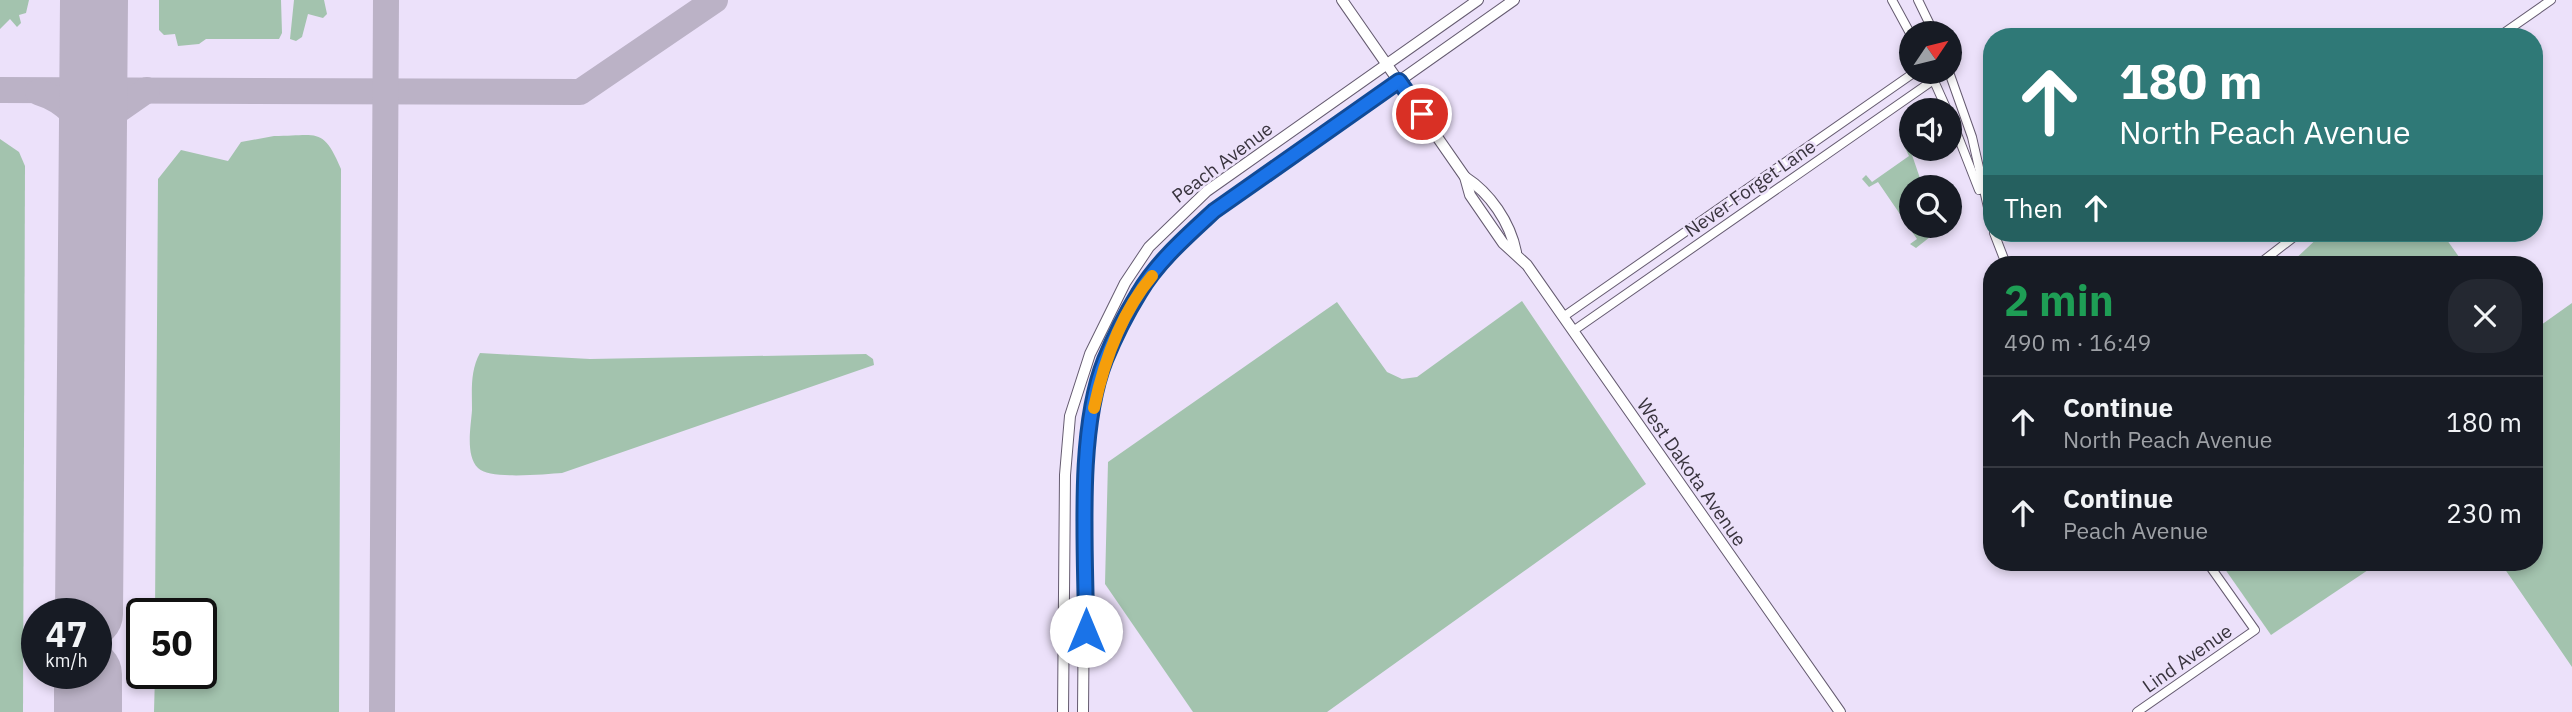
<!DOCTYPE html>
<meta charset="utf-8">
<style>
body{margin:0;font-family:"IBM Plex Sans",sans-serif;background:#242831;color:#f1f3f6;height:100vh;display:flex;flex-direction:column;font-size:26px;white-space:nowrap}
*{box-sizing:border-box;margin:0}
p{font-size:23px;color:#9ea1a6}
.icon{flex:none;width:38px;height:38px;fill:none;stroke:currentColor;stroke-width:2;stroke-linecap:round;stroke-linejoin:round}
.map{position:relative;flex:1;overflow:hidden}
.panel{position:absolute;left:1983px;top:256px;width:560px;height:315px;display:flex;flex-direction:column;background:#171b24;border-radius:28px;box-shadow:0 4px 10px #0003}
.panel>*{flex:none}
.top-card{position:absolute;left:1983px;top:28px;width:560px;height:214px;border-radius:28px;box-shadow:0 4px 10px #0003;background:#2f7977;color:#fff;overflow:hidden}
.needle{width:46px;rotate:55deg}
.buttons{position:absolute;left:1899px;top:21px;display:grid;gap:14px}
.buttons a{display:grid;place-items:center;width:63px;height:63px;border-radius:50%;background:#171b24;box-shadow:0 4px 10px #0003;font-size:35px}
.speed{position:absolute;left:21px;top:598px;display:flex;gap:14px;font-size:35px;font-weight:700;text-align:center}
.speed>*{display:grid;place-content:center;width:91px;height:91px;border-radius:50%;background:#171b24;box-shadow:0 4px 10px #0003;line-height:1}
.speed small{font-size:18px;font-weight:400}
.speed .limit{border:4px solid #111;border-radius:10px;background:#fff;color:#111}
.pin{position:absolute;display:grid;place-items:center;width:60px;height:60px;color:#fff;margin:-30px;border:4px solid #fff;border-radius:50%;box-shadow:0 2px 7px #0007}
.me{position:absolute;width:77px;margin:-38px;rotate:0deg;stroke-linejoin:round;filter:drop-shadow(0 0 5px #0008)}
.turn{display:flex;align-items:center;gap:24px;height:147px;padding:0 21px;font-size:32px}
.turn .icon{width:91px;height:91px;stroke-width:2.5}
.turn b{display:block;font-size:49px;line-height:60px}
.then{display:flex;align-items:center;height:66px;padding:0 21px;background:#0003;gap:14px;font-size:26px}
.round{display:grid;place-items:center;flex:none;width:74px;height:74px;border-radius:28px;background:#242831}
.summary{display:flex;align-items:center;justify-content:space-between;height:119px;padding:0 21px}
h1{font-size:42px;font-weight:700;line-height:52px;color:#1e9e55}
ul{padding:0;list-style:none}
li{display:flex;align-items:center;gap:21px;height:91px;padding:0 21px;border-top:2px solid #363941}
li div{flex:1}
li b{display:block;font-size:26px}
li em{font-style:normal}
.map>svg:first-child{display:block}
.green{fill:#a3c3ae}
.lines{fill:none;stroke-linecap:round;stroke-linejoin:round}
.taxiway{stroke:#bbb2c6;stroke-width:26}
.runway{stroke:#bbb2c6;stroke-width:68}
.street-casing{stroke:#655b70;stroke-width:10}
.secondary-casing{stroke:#655b70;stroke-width:12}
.street{stroke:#fff;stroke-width:8}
.secondary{stroke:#fff;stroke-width:10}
.route-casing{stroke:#114b97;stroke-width:18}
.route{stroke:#1a73e8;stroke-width:12}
.slow{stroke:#f59e0b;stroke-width:12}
.labels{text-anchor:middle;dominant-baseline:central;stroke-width:5;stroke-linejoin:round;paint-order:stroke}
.street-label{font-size:19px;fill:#39343e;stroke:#ece1fa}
</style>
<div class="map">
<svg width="2572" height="712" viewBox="0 0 2572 712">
<rect width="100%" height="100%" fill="#ece1fa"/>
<!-- green -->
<g class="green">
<path d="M0,0H29L26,13L19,15L21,23L17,27L10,19L0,29Z"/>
<path d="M159,0H281L282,33L279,39H206L199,44L178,46L175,34L164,35L159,30Z"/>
<path d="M294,0H324L327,14L323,18L308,14L302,37L296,41L290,39Z"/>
<path d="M274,136C317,136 323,126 341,169L339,712H154L155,674H201V614H155L158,179L181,150L228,161L241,142Z"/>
<path d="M0,139L19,152L25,166L23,712H0Z"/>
<path d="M1911,144V149H1919L1911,152L1923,187H1911V226H1944L1916,248L1910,244L1917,239L1878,182L1869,187L1862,179L1866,175L1872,182L1909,156L1905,148Z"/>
<path d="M2323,233H2442L2464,264H2290Z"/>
<path d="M1522,301L1646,484L1327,712H1193L1105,584L1108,462L1337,302L1387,372L1402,379L1417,377Z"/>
<path d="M2572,303V667L2500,562H2534V330Z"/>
<path d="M480,353L590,359L866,354L873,359L874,365L562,473C545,474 490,480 478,468C465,455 471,426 472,410C472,390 470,371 480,353Z"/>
<path d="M2220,562H2380L2271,635Z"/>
</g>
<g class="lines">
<!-- taxiway -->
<g class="taxiway">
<path d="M0,90L580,92L715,0"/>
<path d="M38,92C67,101 83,120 93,149"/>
<path d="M93,149L114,113L147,90"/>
<path d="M382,712L386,0"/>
</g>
<!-- runway -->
<g class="runway">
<path d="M89,614L94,0"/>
<path d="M88,712V674"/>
</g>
<!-- street casing -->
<g class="street-casing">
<g id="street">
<path d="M1892,0L1911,35"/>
<path d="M1918,0L1934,33"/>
<path d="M2498,37L2551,0"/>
<path d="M1930,72L1947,110"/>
<path d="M1949,72L1972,137L1992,225"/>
<path d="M1950,116L1979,190"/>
<path d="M1994,233L2006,264"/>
<path d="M2259,264L2299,233"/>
<path d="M1563,317L1915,72"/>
<path d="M1573,331L1945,72"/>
<path d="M2137,712L2255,630L2207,562"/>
</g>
</g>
<!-- secondary casing -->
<g class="secondary-casing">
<g id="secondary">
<path d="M1342,0L1465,177L1470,195L1503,243L1527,265L1840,712"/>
<path d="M1465,177C1490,193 1510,222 1516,252"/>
<path d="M1063,712L1065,475L1070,416L1090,354L1125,283L1149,247L1207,191L1478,0"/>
<path d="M1083,712L1085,476L1091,422L1104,362L1140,291L1187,236L1215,211L1514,0"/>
</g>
</g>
<!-- street -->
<use href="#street" class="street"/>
<!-- secondary -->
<use href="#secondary" class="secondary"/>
</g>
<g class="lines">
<!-- route casing -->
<g class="route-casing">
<path id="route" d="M1086,631C1086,552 1076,433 1105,360C1114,338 1126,314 1139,293C1157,262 1188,235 1214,211L1399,81L1422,114"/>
</g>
<!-- route -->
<use href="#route" class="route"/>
<!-- slow -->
<path class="slow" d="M1094,408C1104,361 1121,313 1152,276"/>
</g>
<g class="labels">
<!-- street labels -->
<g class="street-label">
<text transform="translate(1222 162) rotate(-37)">Peach Avenue</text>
<text transform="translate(1750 188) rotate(-35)">Never Forget Lane</text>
<text transform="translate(1692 472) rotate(55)">West Dakota Avenue</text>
<text transform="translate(2187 658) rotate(-35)">Lind Avenue</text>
</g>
</g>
</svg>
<div class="buttons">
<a><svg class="needle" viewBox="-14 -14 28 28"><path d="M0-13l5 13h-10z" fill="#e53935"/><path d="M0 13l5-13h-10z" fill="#9ea1a6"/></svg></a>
<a><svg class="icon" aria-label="sound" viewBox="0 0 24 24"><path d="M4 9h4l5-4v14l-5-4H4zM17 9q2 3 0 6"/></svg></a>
<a><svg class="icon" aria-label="search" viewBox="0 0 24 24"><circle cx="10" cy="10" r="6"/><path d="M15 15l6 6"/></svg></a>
</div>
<div class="speed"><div>47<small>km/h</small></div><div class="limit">50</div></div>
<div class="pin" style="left:1422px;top:114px;background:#d93025"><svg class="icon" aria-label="arrive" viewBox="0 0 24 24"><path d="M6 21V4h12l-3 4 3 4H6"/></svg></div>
<svg class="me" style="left:1086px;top:631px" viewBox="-20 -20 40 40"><circle r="19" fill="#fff"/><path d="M0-13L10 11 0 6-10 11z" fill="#1a73e8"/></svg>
<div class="top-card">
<div class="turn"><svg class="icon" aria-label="ahead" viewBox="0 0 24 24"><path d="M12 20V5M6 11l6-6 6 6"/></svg><div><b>180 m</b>North Peach Avenue</div></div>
<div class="then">Then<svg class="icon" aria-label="ahead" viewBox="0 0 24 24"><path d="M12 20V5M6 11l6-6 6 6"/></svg></div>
</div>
<section class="panel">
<div class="summary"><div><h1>2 min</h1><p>490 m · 16:49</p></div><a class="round"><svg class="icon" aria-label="close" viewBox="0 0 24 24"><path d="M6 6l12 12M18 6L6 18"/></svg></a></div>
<ul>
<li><svg class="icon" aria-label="ahead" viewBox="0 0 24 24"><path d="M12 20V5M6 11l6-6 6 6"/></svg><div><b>Continue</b><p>North Peach Avenue</p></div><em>180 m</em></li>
<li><svg class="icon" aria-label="ahead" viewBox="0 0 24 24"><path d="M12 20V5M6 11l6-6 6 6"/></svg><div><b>Continue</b><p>Peach Avenue</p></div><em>230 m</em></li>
</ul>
</section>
</div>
